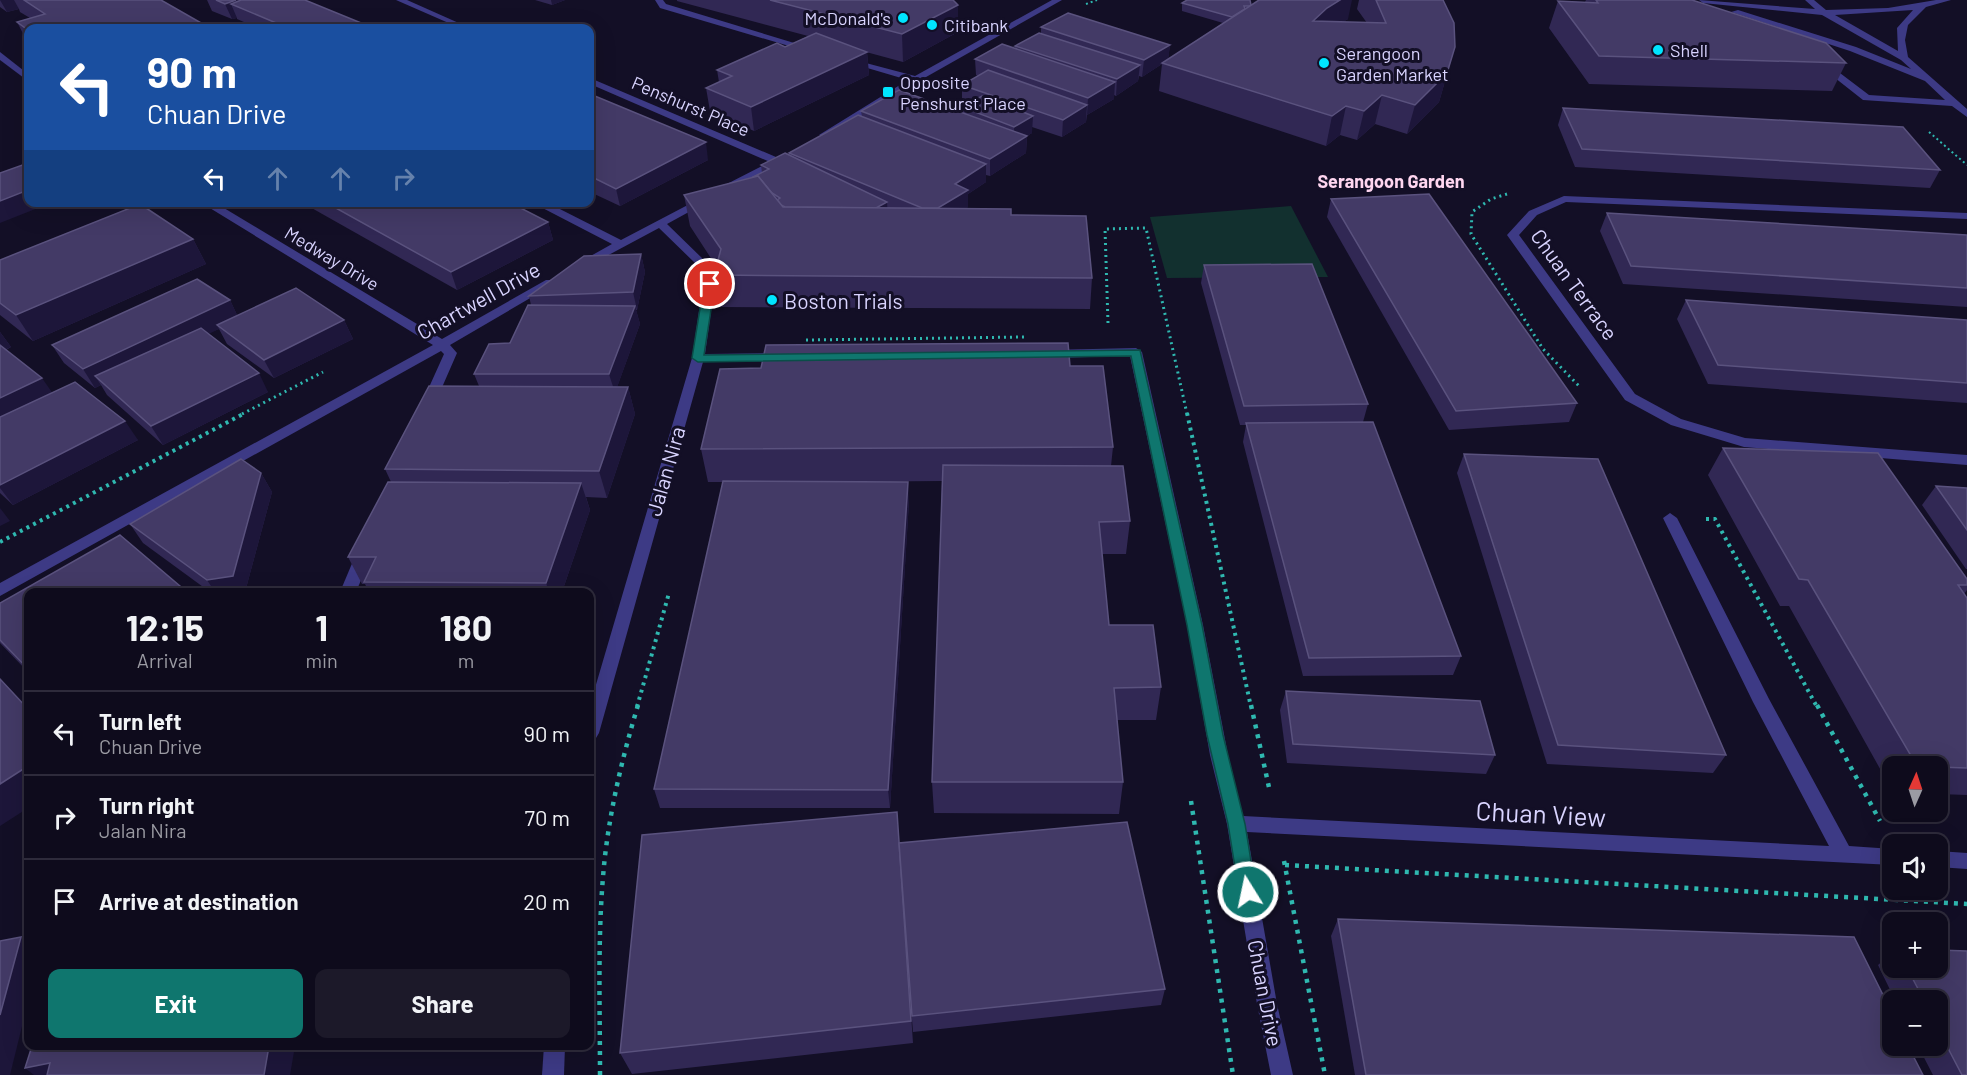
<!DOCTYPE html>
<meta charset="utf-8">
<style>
body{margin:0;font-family:Barlow,sans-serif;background:#1c1929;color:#f1f3f6;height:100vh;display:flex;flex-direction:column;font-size:22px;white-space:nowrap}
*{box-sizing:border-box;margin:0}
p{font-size:20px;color:#9b9ba3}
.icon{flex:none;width:33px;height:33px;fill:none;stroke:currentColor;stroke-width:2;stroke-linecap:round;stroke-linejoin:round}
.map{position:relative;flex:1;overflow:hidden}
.drawer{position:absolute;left:24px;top:588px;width:570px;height:462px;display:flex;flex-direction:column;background:#0e0b1c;border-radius:12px;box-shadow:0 6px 24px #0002,0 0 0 2px #2e2b3b}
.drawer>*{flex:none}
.hud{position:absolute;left:24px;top:24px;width:570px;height:183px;border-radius:12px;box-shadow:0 6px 24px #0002,0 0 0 2px #2e2b3b;background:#1a4fa0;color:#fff;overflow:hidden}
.needle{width:39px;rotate:3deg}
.buttons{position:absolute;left:1882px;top:756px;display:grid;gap:12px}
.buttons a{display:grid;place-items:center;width:66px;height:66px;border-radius:12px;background:#0e0b1c;box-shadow:0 6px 24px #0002,0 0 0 2px #2e2b3b;font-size:30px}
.pin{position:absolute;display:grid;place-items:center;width:51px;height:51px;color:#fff;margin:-26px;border:3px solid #fff;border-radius:50%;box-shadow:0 2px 6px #0007}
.me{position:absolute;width:66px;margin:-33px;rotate:350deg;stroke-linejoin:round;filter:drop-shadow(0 0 4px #0008)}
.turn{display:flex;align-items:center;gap:21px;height:126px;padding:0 24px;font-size:27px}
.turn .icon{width:78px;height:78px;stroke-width:2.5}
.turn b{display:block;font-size:42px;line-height:51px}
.lanes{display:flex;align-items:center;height:57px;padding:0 24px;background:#0003;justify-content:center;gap:30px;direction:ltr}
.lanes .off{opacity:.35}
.eta{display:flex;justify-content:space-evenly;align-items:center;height:102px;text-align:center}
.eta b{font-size:36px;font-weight:700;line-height:42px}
.primary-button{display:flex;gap:12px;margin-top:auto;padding:12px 24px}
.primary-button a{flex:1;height:69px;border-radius:12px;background:#0f766e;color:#fff;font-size:24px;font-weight:700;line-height:69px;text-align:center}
.primary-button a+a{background:#1c1929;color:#f1f3f6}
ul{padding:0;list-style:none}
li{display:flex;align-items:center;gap:18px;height:84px;padding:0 24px;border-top:2px solid #2e2b3b}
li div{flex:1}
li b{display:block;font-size:22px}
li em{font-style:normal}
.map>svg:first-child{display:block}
.green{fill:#12302f}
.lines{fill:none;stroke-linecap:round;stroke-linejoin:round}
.path-far3{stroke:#2fb8b0;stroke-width:2;stroke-dasharray:2 3;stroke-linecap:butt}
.path-far2{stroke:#2fb8b0;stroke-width:3;stroke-dasharray:2 4;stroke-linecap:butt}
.path-far1{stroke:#2fb8b0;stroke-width:4;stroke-dasharray:3 4.5;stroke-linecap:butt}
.path{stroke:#2fb8b0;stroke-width:4.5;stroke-dasharray:4 6;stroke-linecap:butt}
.minor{fill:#3d3a85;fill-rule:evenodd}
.wall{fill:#312854}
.shaded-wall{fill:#1d163a}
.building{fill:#433a66;stroke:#5a527e;stroke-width:1.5}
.route{fill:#0f766e;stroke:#0a4d48;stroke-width:1.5}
.poi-dot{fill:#00e5ff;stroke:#130f26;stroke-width:2}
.labels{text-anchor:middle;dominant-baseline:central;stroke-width:6;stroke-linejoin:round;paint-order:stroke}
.far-poi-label{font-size:18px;fill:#d9d4ff;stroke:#130f26;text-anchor:start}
.far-street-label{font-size:18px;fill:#d9d4ff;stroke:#130f26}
.far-neighbourhood-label{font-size:18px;font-weight:bold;fill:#ffd6f0;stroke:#130f26}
.street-label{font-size:21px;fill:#d9d4ff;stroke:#130f26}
.poi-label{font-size:21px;fill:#d9d4ff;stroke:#130f26;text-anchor:start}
.near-street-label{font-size:26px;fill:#d9d4ff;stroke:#130f26}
</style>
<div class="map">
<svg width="1967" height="1075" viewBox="0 0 1967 1075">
<rect width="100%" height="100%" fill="#130f26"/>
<!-- green -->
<path class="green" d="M1291,206L1328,277L1167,278L1150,217Z"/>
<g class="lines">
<!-- path-far3 -->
<g class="path-far3">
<path d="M1086,4L1097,0"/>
<path d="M1929,132L1967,165"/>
</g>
<!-- path-far2 -->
<g class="path-far2">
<path d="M1507,194L1491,199L1472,212L1471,234L1543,349L1580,387"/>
<path d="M1108,323L1105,229L1146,228L1187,414"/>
<path d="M806,340L1024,337"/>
<path d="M242,414L323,372"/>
</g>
<!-- path-far1 -->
<g class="path-far1">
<path d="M1187,413L1251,707"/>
<path d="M1706,519H1715L1817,707"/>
<path d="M0,542L245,413"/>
<path d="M637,707L669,593"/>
</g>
<!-- path -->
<g class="path">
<path d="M1251,705L1270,792"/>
<path d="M1817,705L1880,821"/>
<path d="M1191,801L1233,1075"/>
<path d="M1284,861L1325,1075"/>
<path d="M1285,865L1967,904"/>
<path d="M600,1075C600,1002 597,929 605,856C611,805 623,755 638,705"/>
</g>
<!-- minor -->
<g class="minor">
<path d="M396,0H407L470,28H460Z"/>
<path d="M655,0H663L666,4L814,49L806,51L660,8Z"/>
<path d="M1052,0H1062L919,81L828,137L819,135L908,80L847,62V58L915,76Z"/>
<path d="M1699,0L1815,9L1805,0H1814L1826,10L1888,8L1936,0H1951L1926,7L1908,25L1905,40L1908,57L1967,109V117L1952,106L1863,100L1830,74L1818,70V66L1836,70L1869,95L1945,100L1925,81L1850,51L1731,12L1738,10L1856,47L1911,69L1901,60L1822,15L1703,3ZM1913,10L1897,28L1898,51L1835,15Z"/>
<path d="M0,52L28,74V81L0,60Z"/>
<path d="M590,78L783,160L784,162L729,191H721V187L770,162L590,84Z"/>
<path d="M1564,196L1967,213V219L1566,202L1537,215L1519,235L1635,394L1681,419L1745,438L1967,455V465L1744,447L1671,425L1625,400L1507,235L1529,211Z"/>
<path d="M703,197L708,200L707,202L667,224L705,261L715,284L705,354L782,353L788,357L782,361L703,362L599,733L596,738L590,740V705L692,358L703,284L696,264L659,228L588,266H580V262L612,244L531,202H546L621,240Z"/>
<path d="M200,202H214L442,339L546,280H554L556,283L450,345L457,353L433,408L428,409L421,405L444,354L441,351L0,596V583L433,345Z"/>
<path d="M1136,348L1142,352L1203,625L1228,755L1243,816L1829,846L1753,702L1663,518L1670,513L1677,518L1769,699L1849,846L1893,849V865L1247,832L1277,1004L1293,1075H1271L1257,1004L1227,824L1210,755L1187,625L1130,356L1049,358L1043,354L1049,350Z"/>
<path d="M364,549L369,550L372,554L356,592H340L356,554L359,550Z"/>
<path d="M1938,851L1967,853V869L1938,867Z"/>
<path d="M544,1046H565L564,1075H542Z"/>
</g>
</g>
<!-- wall -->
<g class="wall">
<path d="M0,0H161L28,28V43L17,22L30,18L20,12L19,9L7,12L0,7Z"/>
<path d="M207,0H305L367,28H258L237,19V18L232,19L212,11Z"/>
<path d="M535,0H565L552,5Z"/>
<path d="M677,0H953L958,5V32L903,62L866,52H867L869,75L754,131L710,111L706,88L719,82L717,70L785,47L808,36L677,1Z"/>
<path d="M1359,0H1443L1455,47L1439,102L1407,134L1375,124L1357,140L1340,135L1326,146L1159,91L1162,64L1142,77L1139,76L1138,81L1116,96L1114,95V99L1087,115L1086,122L1062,137L1032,127V133L1027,136L1026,153L990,176L986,175V182L968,194V207L966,208L1011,215L1092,278L1090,309L720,307L714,275L716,266L690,226L684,195L751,178L762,173L761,165L789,155V153L862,117L861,111L963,113L962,107L969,104L962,101V85L978,76L976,75L975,59L1015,49V46L1041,34V27L1170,45L1168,59L1223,23L1182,11V3L1251,5L1348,19L1342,22L1367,23L1357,9Z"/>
<path d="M1586,0H1692L1846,63L1832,91L1589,84L1549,28L1558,1L1585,2Z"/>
<path d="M590,94L708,160L620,206L590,192Z"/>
<path d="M1563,108L1940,170L1930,188L1575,167L1558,125Z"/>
<path d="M1331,199L1577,403L1569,422L1449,430L1327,217Z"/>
<path d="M301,202H509L548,222L553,240L457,290Z"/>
<path d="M1607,213L1967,235V307L1623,284L1600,231Z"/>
<path d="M193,239L206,264L33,341L0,315V260Z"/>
<path d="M641,254L645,272L637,310H636L640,324L617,387H628L635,414L607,498L586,497L590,510L562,592H369L365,584H362L348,557L391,482L385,469L479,386L474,374L510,343L531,305L529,296Z"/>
<path d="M1204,265L1368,404L1363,422L1461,656L1453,675L1303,676L1243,442L1246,425H1240L1201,283Z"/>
<path d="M230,300L237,315L344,320L353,339L274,378L227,344L219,329L208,333L268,392L163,445L107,395L101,385L95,388L64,363L52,345Z"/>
<path d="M1686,300L1967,320V403L1708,384L1677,319Z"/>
<path d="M0,332L11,347L6,350L52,393L138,440L13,505L0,493Z"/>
<path d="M1070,366L1113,447L1111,466L1130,521L1126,554H1102L1109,625L1161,687L1156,720H1117L1123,782L1119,814L934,813L932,782L942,481L822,482L909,501L890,808H660L654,789L723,482H708L701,449Z"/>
<path d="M1723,448L1967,579V590L1964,594L1967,598V795L1938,794V766H1893V792L1789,606H1780L1708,475Z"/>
<path d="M1464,454L1726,755L1713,773L1547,764L1457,473Z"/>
<path d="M261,473L272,492L245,592H210L143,543L130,524Z"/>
<path d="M1936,486L1967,488V569H1966L1922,505Z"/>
<path d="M28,592V672L0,643V603Z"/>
<path d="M1286,691L1495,755L1486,774L1287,763L1280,710Z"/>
<path d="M900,843L1165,989L1161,1005L913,1032L908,969L913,1043L632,1074L620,1053Z"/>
<path d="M1338,919L1923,1075H1355L1331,936Z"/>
<path d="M1893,952V968H1938L1967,1075H1933L1918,1046H1938V1000H1895L1878,965Z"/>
</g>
<!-- shaded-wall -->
<g class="shaded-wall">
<path d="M0,0H14L19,9L7,12Z"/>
<path d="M236,0H287L231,4L237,18L232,19L225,4Z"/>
<path d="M551,0H565L552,5Z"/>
<path d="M1340,0H1352L1348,19L1321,35L1313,21L1327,8Z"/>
<path d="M958,5V32L903,62L902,34Z"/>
<path d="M366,25L367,28H357Z"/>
<path d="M1170,45L1168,61L1162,63V64L1142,77L1144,60Z"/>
<path d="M1455,47L1439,102L1407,134L1415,105Z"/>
<path d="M867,52L869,75L754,131L751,107Z"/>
<path d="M1140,65L1138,81L1116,96L1117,79Z"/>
<path d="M1115,82L1114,99L1087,115L1088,98Z"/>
<path d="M1382,95L1375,124L1357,140L1364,111Z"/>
<path d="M1087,105L1086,122L1062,137L1063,120Z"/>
<path d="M1346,106L1340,135L1326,146L1332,116Z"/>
<path d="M1033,116L1032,133L1027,136L1026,153L990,176V159L1014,144V127Z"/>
<path d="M706,142L708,160L620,206L616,189Z"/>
<path d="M986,164V182L968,194V207L933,230L932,212L955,184Z"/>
<path d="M28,190V202H53L0,223V201Z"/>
<path d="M887,202L888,219L862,216Z"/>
<path d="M548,222L553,240L457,290L451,272Z"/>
<path d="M193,239L206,264L33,341L16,315Z"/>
<path d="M641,254L645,272L637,310L633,292Z"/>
<path d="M230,300L239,319L217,325L219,329L104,384L95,376L101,385L95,388L83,369Z"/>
<path d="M635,306L640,324L615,393L609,374Z"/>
<path d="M344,320L353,339L274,378L264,360Z"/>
<path d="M0,332L11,347L0,352Z"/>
<path d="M259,373L268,392L163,445L151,426Z"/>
<path d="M42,378L60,404L0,433V398Z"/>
<path d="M628,387L635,414L607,498L599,471Z"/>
<path d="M125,421L138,440L13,505L0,488V485Z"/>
<path d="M261,473L272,492L245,592H215L207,580Z"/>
<path d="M908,482L909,501L890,808L888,790Z"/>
<path d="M581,483L590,510L562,592H549L546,583Z"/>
<path d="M0,508L10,521L0,526Z"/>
<path d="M28,766V808L0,826V784Z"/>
<path d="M21,937L28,943V1002L10,1075H0V1015Z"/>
<path d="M269,1046H295L290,1075H264Z"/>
<path d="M50,1063L66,1075H34L25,1068Z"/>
</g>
<!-- building -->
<g class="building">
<path d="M24,0H161L210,28H28V30L17,22L45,14Z"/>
<path d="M216,0H236L225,4Z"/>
<path d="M241,0H305L366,25L357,28H288L231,4Z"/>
<path d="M770,0H953L958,5L902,34Z"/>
<path d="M1187,0H1250L1251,5L1250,6H1244L1245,9L1232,17L1182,3Z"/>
<path d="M1259,0H1340L1327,8L1313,21L1386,23L1376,0H1443L1454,23L1455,47L1447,73L1415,105L1382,95L1364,111L1346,106L1332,116L1162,63Z"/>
<path d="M1596,0H1692L1826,43L1846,63L1599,56L1558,1L1598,3Z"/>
<path d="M1068,13L1170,45L1144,60L1041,27Z"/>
<path d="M426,24L435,28H415Z"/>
<path d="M816,33L867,52L751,107L706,88L732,76L717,70L777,43L785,47Z"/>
<path d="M1039,33L1140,65L1117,79L1015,46Z"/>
<path d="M1002,44L1115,82L1088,98L975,59Z"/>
<path d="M988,70L1087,105L1063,120L962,85Z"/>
<path d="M899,90L1027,136L990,159L861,111Z"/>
<path d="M590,94L706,142L616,189L590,176Z"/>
<path d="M982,96L1033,116L1014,127L962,107Z"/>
<path d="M1563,108L1903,127L1940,170L1582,149Z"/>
<path d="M858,115L986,164L955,184L968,190L938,208H922L789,153Z"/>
<path d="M785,153L887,202L876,208L785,207L781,205L777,200L780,198L772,193L758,176L751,178L769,169L761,165Z"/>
<path d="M28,163V190L0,201V173Z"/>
<path d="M758,176L783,207L1011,209V215L1086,216L1092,278L714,275L721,249L684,195Z"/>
<path d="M1429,194L1577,403L1456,411L1331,199Z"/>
<path d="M325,202H509L548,222L451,272Z"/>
<path d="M140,204L193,239L16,315L0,303V260Z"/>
<path d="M1607,213L1967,235V288L1631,266Z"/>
<path d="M641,254L633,292L529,296L584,256Z"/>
<path d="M1312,264L1368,404L1244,406L1204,265Z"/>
<path d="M197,279L230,300L83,369L52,345Z"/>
<path d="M296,288L344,320L264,360L217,325Z"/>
<path d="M1686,300L1967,320V383L1718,365Z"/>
<path d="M528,305L635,306L609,374H474L489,344L510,343Z"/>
<path d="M201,328L259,373L151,426L95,376Z"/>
<path d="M1068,343L1070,366H1103L1113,447L701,449L720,369L761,368L766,345Z"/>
<path d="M0,345L42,378L0,398Z"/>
<path d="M75,382L125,421L0,485V417Z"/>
<path d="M429,386L628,387L599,471L385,469Z"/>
<path d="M1373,422L1461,656L1309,658L1246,423Z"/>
<path d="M1723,448L1878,453L1967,579V585H1958L1967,598V768L1938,767V766H1917L1808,580L1799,579Z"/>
<path d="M1464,454L1598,459L1726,755L1558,745Z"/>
<path d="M241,459L261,473L233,576L207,580L130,524Z"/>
<path d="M943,465L1123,466L1130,521L1099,522L1109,625H1153L1161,687L1114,688L1123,782H932Z"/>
<path d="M723,481L908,482L888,790L654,789Z"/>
<path d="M388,482L581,483L546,583L364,582L376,557H348Z"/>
<path d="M1936,486L1967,488V530Z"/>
<path d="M120,535L187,592H28V669L0,640V603Z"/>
<path d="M0,679L28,709V766L0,784Z"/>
<path d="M1286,691L1480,701L1495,755L1293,744Z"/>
<path d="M897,812L911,1021L620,1053L642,835Z"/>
<path d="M1127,822L1165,989L912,1016L899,843Z"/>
<path d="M1338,919L1854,937L1893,1015V1046H1908L1923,1075H1366Z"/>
<path d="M21,937L0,1015V941Z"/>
<path d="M1938,950L1967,951V1075H1962L1938,1029V1000H1924L1907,968H1938Z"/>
<path d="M32,1046H269L264,1075H47L50,1063L25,1068Z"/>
</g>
<!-- route -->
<path class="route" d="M710,281L715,284L704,355L1140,350L1202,625L1223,735L1245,824L1256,892L1254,897L1248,900L1241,897L1239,892L1228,824L1207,735L1187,625L1131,356L698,362L692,358L704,284Z"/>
<!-- markers -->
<g class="poi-dot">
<circle cx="903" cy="18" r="6"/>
<circle cx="932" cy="25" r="6"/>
<circle cx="1658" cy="50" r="6"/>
<circle cx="1324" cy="63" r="6"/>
<rect x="882" y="86" width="12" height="12" rx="3"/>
<circle cx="772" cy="300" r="6"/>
</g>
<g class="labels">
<!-- far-poi labels -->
<g class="far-poi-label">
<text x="891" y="18" text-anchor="end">McDonald's</text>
<text x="944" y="25">Citibank</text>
<text x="1670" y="50">Shell</text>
<text x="1336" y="53">Serangoon<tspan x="1336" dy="21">Garden Market</tspan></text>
<text x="900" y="82">Opposite<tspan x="900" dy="21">Penshurst Place</tspan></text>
</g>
<!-- far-street labels -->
<g class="far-street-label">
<text transform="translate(691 106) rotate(23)">Penshurst Place</text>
<text transform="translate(332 258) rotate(31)">Medway Drive</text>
</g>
<!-- far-neighbourhood labels -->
<g class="far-neighbourhood-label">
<text x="1391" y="181">Serangoon Garden</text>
</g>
<!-- street labels -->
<g class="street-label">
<text transform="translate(1575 284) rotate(54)">Chuan Terrace</text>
<text transform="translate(478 300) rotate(-29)">Chartwell Drive</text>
<text transform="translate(665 471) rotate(-74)">Jalan Nira</text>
<text transform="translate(1266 993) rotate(79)">Chuan Drive</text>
</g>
<!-- poi labels -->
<g class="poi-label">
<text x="784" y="300">Boston Trials</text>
</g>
<!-- near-street labels -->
<g class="near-street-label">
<text transform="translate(1541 813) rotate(3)">Chuan View</text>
</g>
</g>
</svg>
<div class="buttons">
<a><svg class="needle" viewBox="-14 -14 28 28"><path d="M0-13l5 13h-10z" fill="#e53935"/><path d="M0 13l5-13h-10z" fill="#9b9ba3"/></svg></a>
<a><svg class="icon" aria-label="sound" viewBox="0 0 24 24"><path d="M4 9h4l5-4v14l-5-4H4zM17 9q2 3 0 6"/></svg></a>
<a>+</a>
<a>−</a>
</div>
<div class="pin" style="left:710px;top:284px;background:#d93025"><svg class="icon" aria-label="arrive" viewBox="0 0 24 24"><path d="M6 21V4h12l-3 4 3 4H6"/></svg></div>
<svg class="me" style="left:1248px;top:892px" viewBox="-20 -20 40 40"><circle r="17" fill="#0f766e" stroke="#fff" stroke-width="3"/><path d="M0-11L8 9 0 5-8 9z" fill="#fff"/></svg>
<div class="hud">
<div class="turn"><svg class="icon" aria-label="left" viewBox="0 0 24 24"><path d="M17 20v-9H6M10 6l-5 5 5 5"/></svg><div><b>90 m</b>Chuan Drive</div></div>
<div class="lanes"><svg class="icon" aria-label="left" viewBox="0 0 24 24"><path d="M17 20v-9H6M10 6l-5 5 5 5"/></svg><svg class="icon off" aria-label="ahead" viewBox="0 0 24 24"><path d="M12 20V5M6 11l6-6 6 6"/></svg><svg class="icon off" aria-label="ahead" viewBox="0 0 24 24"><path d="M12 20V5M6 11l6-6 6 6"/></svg><svg class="icon off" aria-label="right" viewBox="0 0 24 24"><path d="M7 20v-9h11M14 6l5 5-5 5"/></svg></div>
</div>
<section class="drawer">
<div class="eta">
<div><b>12:15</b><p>Arrival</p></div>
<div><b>1</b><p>min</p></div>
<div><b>180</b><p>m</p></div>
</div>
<ul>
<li><svg class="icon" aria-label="left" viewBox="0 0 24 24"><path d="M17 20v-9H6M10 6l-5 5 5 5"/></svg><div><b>Turn left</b><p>Chuan Drive</p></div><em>90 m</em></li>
<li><svg class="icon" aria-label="right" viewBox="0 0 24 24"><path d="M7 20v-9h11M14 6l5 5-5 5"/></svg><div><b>Turn right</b><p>Jalan Nira</p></div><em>70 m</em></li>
<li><svg class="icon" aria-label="arrive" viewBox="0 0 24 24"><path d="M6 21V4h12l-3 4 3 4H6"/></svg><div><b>Arrive at destination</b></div><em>20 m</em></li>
</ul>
<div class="primary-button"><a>Exit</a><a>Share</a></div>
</section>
</div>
